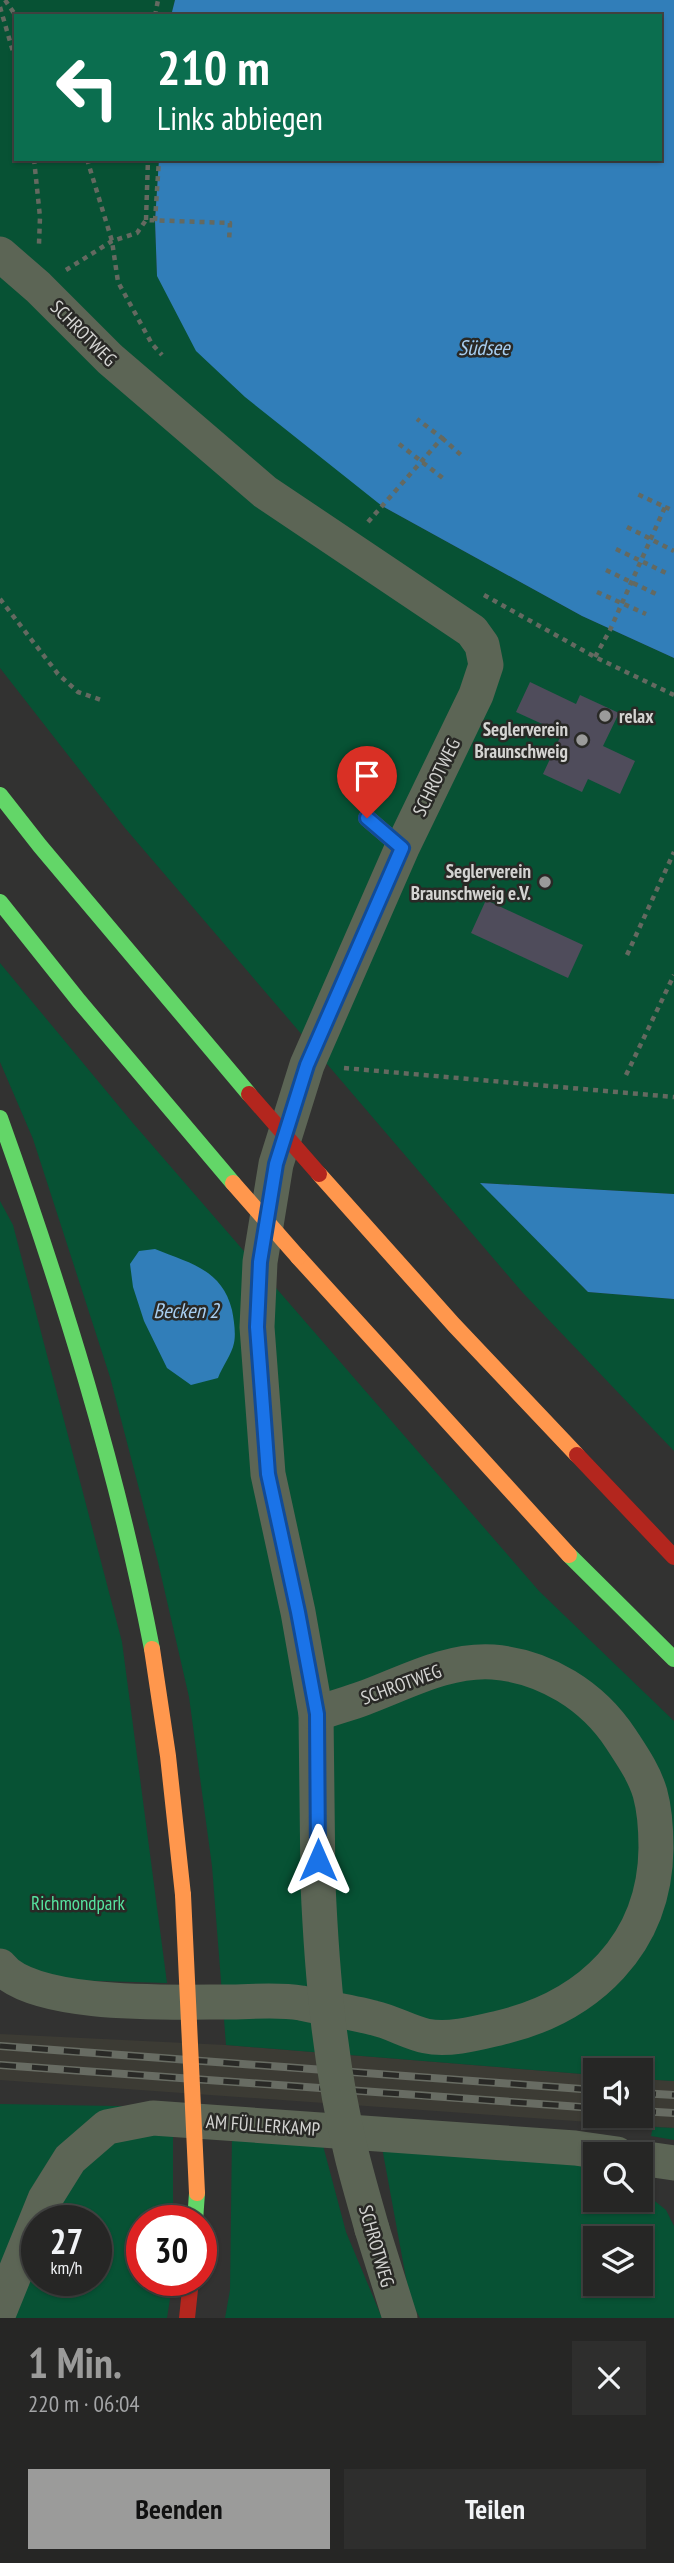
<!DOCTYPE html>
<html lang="de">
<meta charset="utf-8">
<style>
body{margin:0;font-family:"PT Sans Narrow",sans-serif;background:#2e2e2d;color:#f1f3f6;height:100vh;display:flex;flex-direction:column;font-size:26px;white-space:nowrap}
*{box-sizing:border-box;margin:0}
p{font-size:23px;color:#a4a5a7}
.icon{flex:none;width:38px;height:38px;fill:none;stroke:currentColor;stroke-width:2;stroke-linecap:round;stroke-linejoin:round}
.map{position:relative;height:2318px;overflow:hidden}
.drawer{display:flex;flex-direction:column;background:#262625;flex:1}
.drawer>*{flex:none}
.top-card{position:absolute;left:14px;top:14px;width:648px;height:147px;border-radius:0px;box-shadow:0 2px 5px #0004,0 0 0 2px #424342;background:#0b6e4f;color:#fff;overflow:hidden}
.controls{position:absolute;left:583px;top:2058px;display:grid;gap:14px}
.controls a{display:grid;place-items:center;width:70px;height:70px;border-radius:0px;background:#262625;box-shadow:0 2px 5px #0004,0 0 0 2px #424342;font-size:35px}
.speed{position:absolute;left:21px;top:2205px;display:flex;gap:14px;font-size:35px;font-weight:700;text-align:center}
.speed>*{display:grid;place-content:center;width:91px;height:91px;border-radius:50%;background:#262625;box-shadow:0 2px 5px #0004,0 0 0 2px #424342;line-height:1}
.speed small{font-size:18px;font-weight:400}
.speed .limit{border:10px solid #d22;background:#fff;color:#111}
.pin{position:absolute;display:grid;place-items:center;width:60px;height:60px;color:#fff;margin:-72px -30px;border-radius:50% 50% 50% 0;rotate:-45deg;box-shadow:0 0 7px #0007}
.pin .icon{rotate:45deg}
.me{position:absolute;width:77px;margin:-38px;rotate:0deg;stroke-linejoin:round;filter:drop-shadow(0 0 5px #0008)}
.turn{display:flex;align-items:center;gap:24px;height:147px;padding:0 28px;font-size:32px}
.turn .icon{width:91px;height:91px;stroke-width:2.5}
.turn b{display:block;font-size:49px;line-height:60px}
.round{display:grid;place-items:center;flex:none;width:74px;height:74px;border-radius:0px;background:#2e2e2d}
.summary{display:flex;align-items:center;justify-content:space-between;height:119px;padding:0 28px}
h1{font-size:42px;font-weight:700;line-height:52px;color:#9b9b9a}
.button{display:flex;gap:14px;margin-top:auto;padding:14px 28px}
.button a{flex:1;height:80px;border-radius:0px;background:#9b9b9a;color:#111;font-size:28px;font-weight:700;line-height:80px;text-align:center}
.button a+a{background:#2e2e2d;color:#f1f3f6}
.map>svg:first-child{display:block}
.built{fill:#3c3b34}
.green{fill:#075234;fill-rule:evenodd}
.water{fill:#317eb9}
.building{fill:#4f4c5b}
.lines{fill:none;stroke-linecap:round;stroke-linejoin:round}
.path{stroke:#646960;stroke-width:4.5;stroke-dasharray:5 5;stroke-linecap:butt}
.lane{stroke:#5c6555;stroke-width:18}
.street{stroke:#5c6555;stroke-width:35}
.fast{stroke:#63d668;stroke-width:16}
.slow{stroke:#ff974d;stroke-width:16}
.jam{stroke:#b3261e;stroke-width:16}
.rail-casing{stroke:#686c63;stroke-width:8}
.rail{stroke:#292926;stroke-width:5;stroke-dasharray:16;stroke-linecap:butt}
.street-bridge{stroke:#5c6555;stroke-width:35}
.slow-bridge{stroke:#ff974d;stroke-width:16}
.jam-bridge{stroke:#b3261e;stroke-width:16}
.route-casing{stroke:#114b97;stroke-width:18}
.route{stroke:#1a73e8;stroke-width:12}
.poi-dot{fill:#9b9b9a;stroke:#292926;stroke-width:2.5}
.labels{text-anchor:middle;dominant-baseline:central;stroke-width:5;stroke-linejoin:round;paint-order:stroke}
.street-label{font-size:19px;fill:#d4d4d2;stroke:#292926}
.poi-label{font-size:19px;font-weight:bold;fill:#d4d4d2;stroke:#292926;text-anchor:end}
.park-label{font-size:19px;fill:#56e39f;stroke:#292926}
.water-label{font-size:21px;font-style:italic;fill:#a8cef0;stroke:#292926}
</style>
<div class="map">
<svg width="674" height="2318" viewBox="0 0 674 2318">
<rect width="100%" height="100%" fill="#323231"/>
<!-- built -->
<path class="built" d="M0,2034L226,2045L595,2075V2116H640L641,2079L674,2081V2128L0,2080Z"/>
<!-- green -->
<g class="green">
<path d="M0,0H175L171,16H16V159H159L155,221L157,276L382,506L582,616L674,658V1194L481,1183L588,1292L674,1299V1451L523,1293L125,828L0,668Z"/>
<path d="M0,963L132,1122L539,1591L674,1721V2081L641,2079L640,2070H595V2075L226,2045L212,1866L189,1697L158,1562L110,1377L33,1139L0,1062Z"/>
<path d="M0,1201L13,1225L122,1642L167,1983L0,1978Z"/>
<path d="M0,2104L173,2107V2221H142V2280H173L167,2318H0ZM37,2221H96V2280H37Z"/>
<path d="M653,2127L674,2128V2140L651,2136Z"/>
<path d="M232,2135L321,2138L346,2232L382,2318H225L230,2290Z"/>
<path d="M381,2142L595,2166V2200H640L641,2190L666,2210L674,2226V2318H420L410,2300ZM595,2238H640V2284H595Z"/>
</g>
<!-- water -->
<g class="water">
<path d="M175,0H674V658L582,616L382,506L245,397L196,351L157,276L155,221L159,159H660V16H171Z"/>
<path d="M480,1183L674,1194V1299L588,1292Z"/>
<path d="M155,1249C189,1263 222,1269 232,1310C234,1320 236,1334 234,1343C232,1354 222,1367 218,1378L191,1385L167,1368L144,1321L133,1287L130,1264L139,1251Z"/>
</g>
<!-- building -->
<g class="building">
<path d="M530,682L576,704L580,695L619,713L603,746L635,761L620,794L588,779L582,792L543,774L562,733L516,712Z"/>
<path d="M486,900L583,945L568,978L471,933Z"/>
</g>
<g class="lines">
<!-- path -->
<g class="path">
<path d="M5,0L16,16"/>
<path d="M0,7L16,62"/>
<path d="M155,16L158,0"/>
<path d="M34,159L40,217L39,244"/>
<path d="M87,159L112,241L118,282L152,344L162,355"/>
<path d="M146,220L148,159"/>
<path d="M155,221L159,159"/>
<path d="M66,270L112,241L137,233L146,220L230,223L229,242"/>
<path d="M442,438L461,455"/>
<path d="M399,444L444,479"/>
<path d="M665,507L674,511"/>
<path d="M368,522L442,438L417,419"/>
<path d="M627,527L674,551"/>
<path d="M616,549L666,573"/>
<path d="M606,570L656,594"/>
<path d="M597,592L646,614"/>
<path d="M484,595L595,657L674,695"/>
<path d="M0,599L58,674L78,692L104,701"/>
<path d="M595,657L610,630L665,507L635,493"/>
<path d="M627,955L674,852"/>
<path d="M344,1068L674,1097"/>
<path d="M626,1075L674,975"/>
</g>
<!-- lane -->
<path class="lane" d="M367,818L402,848"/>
<!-- street -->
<g class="street">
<path d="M0,254L38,287L110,359L265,492L472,631L482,645L486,665L476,695L402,848L307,1065L276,1164L260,1262L257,1327L268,1474L298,1612L316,1714L318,1884"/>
<path d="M0,1966C31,2008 177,2002 227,2002C251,2002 277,1999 301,2003C325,2008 350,2012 374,2018C392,2022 408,2032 426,2036C448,2041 478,2033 499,2028C589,2007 655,1944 656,1848C656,1830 655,1811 650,1793C644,1773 632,1756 621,1739C593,1696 545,1666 493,1662C447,1659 405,1683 364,1698C348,1704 332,1708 316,1714"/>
<path d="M640,2158L674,2163"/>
<path d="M372,2229L400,2318"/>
<path d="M0,2310L45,2199L70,2159L107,2127L153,2118L575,2148L617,2154"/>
</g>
<!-- fast -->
<g class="fast">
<path d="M0,795L40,846L249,1094"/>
<path d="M0,902L79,1001L233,1183"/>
<path d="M0,1118C62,1291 117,1468 152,1649"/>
<path d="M569,1555L674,1659"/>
<path d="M195,2221L197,2193"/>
</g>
<!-- slow -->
<g class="slow">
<path d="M319,1174L454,1325L577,1455"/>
<path d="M298,1257L569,1555"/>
<path d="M152,1649L168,1756L183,1895"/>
</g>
<!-- jam -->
<g class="jam">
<path d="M577,1455L674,1557"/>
<path d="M187,2318L191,2280"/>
</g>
<!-- rail casing -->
<g class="rail-casing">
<g id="rail">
<path d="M0,2046L595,2090"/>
<path d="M0,2065L595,2108"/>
<path d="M640,2093L674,2095"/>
<path d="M640,2111L674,2113"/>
</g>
</g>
<!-- rail -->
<use href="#rail" class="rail"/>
<!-- street-bridge -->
<path class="street-bridge" d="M318,1884C322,1975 330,2068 352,2156C358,2180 365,2204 372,2229"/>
<!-- slow-bridge -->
<g class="slow-bridge">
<path d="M233,1183L298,1257"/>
<path d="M183,1895L197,2193"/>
</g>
<!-- jam-bridge -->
<path class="jam-bridge" d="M249,1094L319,1174"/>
</g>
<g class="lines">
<!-- route casing -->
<g class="route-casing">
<path id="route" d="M318,1860L317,1714L298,1612L268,1474L257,1327L260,1262L276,1164L307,1065L402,848L367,818"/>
</g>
<!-- route -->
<use href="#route" class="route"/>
</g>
<!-- markers -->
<g class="poi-dot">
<circle cx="605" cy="716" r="7"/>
<circle cx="582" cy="740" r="7"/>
<circle cx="545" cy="882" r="7"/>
</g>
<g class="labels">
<!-- street labels -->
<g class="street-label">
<text transform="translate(84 333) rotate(45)">SCHROTWEG</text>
<text transform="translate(436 777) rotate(-64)">SCHROTWEG</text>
<text transform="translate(401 1684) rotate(-20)">SCHROTWEG</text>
<text transform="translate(263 2125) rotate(4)">AM FÜLLERKAMP</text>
<text transform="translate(377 2246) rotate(74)">SCHROTWEG</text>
</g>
<!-- poi labels -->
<g class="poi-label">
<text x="619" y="716" text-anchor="start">relax</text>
<text x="568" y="729">Seglerverein<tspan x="568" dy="22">Braunschweig</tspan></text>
<text x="531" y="871">Seglerverein<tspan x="531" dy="22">Braunschweig e.V.</tspan></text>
</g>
<!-- park labels -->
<g class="park-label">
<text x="78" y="1903">Richmondpark</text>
</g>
<!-- water labels -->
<g class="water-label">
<text x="484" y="347">Südsee</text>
<text x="186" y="1310">Becken 2</text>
</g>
</g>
</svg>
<div class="controls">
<a><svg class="icon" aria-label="sound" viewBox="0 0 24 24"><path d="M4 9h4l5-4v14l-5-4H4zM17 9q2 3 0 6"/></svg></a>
<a><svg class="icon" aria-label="search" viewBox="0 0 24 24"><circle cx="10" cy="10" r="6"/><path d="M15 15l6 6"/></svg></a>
<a><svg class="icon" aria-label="layers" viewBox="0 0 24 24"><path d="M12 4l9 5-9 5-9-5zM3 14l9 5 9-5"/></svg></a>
</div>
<div class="speed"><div>27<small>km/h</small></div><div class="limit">30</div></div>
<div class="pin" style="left:367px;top:818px;background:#d93025"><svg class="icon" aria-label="arrive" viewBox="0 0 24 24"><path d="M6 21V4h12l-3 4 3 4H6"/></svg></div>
<svg class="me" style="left:318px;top:1860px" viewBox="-20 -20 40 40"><path d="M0-17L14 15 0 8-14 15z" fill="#1a73e8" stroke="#fff" stroke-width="4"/></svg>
<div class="top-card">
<div class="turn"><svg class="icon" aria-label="left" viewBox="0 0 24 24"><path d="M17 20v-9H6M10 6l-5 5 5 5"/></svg><div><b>210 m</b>Links abbiegen</div></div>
</div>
</div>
<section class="drawer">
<div class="summary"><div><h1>1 Min.</h1><p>220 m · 06:04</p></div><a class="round"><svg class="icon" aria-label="close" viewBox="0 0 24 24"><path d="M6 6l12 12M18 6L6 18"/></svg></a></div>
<div class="button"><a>Beenden</a><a>Teilen</a></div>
</section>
